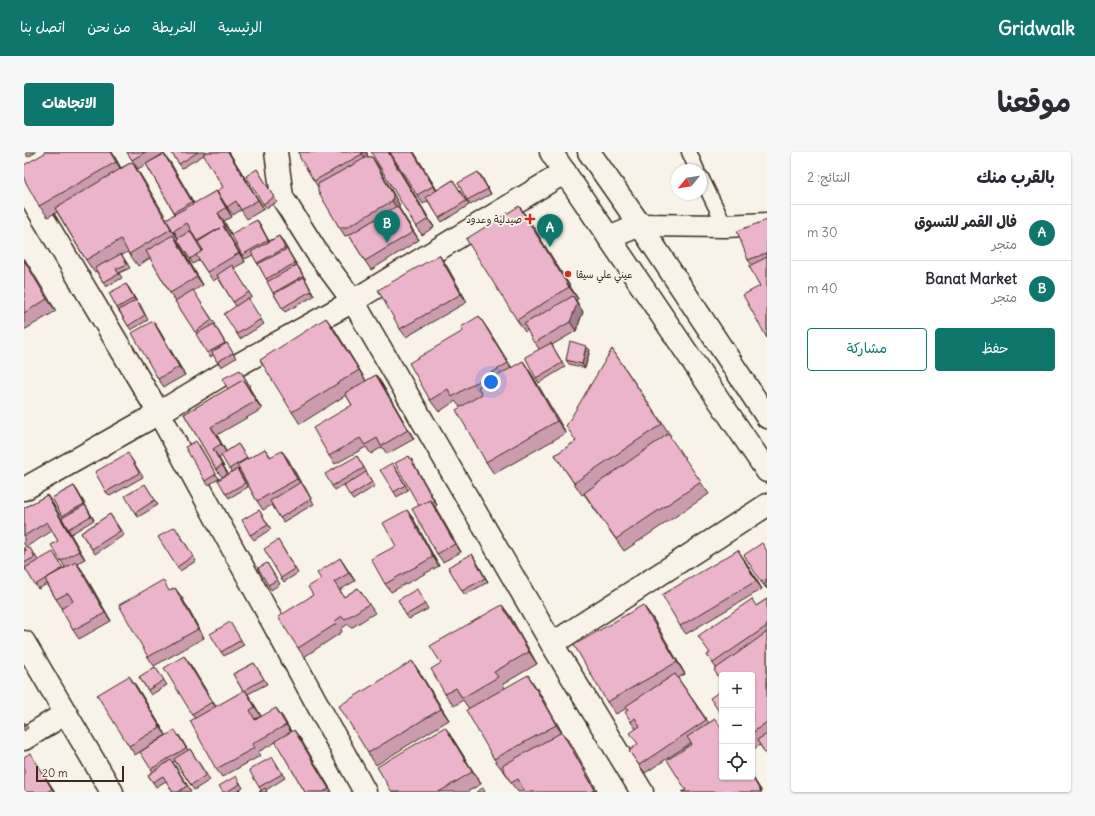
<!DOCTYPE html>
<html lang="ar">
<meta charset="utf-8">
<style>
body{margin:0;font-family:Delius,"Playpen Sans Arabic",sans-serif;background:#f7f7f7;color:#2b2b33;direction:rtl}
.controls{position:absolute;right:12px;bottom:12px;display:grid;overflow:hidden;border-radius:4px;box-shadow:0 1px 3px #0004}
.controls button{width:36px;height:36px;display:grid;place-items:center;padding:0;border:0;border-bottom:1px solid #e1e1e2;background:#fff;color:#2b2b33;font:20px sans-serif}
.compass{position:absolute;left:647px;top:12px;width:36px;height:36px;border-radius:50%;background:#fff;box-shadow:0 1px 3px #0004;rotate:240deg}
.scale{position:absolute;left:12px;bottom:10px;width:88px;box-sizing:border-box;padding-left:4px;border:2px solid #3b2a1e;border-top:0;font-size:11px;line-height:14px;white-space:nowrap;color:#3b2a1e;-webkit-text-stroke:3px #f7f3e8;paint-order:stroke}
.you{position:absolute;left:467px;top:230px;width:14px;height:14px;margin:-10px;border:3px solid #fff;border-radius:50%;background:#1a73e8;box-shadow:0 0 0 6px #1a73e833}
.badge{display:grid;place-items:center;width:26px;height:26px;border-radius:50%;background:#0f766e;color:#fff;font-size:13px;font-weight:700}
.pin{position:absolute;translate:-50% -33px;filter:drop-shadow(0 1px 2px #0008)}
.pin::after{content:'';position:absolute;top:21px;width:14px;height:12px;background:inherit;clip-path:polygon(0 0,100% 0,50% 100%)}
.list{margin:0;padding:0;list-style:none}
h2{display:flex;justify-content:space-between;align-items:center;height:52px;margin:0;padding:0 16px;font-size:17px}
h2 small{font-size:13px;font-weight:400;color:#7c7c81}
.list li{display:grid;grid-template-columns:26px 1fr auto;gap:12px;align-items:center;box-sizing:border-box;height:56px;padding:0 16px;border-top:1px solid #e1e1e2}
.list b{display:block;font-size:15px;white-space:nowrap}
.list p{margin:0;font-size:13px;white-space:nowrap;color:#7c7c81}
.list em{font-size:13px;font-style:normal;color:#7c7c81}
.actions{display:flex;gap:8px;padding:12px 16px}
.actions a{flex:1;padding:9px 0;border:1px solid #0f766e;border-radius:4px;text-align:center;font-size:14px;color:#0f766e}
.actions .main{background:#0f766e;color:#fff}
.icon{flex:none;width:22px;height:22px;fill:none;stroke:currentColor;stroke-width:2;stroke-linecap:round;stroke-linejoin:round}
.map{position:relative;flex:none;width:743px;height:640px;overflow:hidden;direction:ltr;border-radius:4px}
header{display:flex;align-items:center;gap:24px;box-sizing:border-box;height:56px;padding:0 20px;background:#0f766e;color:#fff}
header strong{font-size:19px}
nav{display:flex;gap:22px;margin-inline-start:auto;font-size:14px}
.intro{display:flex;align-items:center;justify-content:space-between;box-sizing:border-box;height:96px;padding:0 24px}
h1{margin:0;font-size:28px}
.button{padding:10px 18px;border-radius:4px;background:#0f766e;color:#fff;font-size:14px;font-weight:700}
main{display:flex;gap:24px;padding:0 24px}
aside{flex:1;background:#fff;border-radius:4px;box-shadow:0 1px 3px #0004}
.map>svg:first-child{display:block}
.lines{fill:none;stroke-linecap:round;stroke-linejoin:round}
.service-casing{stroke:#3b2a1e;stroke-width:17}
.minor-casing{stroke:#3b2a1e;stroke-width:25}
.secondary-casing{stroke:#3b2a1e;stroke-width:25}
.service{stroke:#f7f3e8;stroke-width:14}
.minor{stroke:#f7f3e8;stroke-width:22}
.secondary{stroke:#f7f3e8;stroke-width:22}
.wall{fill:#cb9bae;stroke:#3b2a1e;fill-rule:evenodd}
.shaded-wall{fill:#a57e8d;stroke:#3b2a1e}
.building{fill:#ecb4ca;stroke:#3b2a1e}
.poi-dot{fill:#c8321e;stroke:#f7f3e8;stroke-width:1.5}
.labels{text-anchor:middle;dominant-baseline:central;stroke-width:4;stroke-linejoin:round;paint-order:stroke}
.poi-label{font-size:10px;fill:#3b2a1e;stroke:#f7f3e8;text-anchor:end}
</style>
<header>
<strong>Gridwalk</strong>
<nav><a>الرئيسية</a><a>الخريطة</a><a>من نحن</a><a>اتصل بنا</a></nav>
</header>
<div class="intro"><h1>موقعنا</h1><a class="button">الاتجاهات</a></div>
<main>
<aside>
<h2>بالقرب منك<small>النتائج: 2</small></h2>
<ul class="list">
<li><span class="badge">A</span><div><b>فال القمر للتسوق</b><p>متجر</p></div><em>30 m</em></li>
<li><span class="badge">B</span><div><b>Banat Market</b><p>متجر</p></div><em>40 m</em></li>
</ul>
<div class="actions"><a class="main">حفظ</a><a>مشاركة</a></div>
</aside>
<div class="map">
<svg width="743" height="640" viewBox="0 0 743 640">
<rect width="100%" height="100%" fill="#f7f3e8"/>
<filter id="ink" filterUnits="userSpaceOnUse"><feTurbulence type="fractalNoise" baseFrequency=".025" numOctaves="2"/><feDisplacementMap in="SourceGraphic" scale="8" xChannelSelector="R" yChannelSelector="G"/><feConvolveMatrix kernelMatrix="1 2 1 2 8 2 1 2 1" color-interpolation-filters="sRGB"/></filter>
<g filter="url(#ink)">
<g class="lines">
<defs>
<g id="service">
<path d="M665,0L673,18"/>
<path d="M677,25L701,74"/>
</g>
<g id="minor">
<path d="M252,0L258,45L292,99L329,149L528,492L618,640"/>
<path d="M0,34L135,261L214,213L329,149L541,20"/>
<path d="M585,86L616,73L701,74L743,72"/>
<path d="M0,337L135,261L341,640"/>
<path d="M0,490L88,640"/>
<path d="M528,492L743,353"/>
<path d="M0,587L42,561"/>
</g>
<g id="secondary">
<path d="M527,0L743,319"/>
<path d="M565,0L616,73L743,265"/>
</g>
</defs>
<use href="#service" class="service-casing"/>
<use href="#minor" class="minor-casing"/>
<use href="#secondary" class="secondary-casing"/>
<use href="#service" class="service"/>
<use href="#minor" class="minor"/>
<use href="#secondary" class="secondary"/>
</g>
<g class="wall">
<path d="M1,0H12L4,5Z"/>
<path d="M20,0H88L97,16L108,10L116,22L142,67L151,62L122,12L140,2L146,10L170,52L192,39L198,48L208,65L200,69L207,82L205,83L221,110L210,116L228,145L224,147L240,172L216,187L213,182L212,154L194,126L189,129L175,108L169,112L155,90H154L179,133L169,139L192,173H191L202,192L203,191L212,206L197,215L190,203L186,205L173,182L151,149H152L146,141L126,106L114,114L104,100L98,103L106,116L95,121L98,126L82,135L72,119L70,120L62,108L33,60L24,65L15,54L21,1ZM168,80L179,98L178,99L167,81Z"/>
<path d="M103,0H142L114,17Z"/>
<path d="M147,0H205L240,57L223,67L217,58L209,63L203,55L199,35L180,3L158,16Z"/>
<path d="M275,0H343V5H348L354,14L375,52V56L395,88L347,118L341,109L325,83L321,84L315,75L294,35L290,29Z"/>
<path d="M365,0L410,75L398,83L392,75Z"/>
<path d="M390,0L413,38L429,28L445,53L418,70L404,49L399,52L393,43Z"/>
<path d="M233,17L253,50L242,56L239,52Z"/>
<path d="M454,20L467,42L446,53L443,48Z"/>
<path d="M503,65L554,147L552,148L559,160L552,179L528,193L541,215L515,231L512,226L515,197L503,178L501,180L493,168Z"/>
<path d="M233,68L245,89L255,84L273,113L276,117L290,144L261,160L249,141L244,130L229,103L221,107L218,103Z"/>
<path d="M743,68V186L736,134L728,113L724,108Z"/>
<path d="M0,106L32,159L0,178Z"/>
<path d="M421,111L443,150L382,185L376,177Z"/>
<path d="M105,136L112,148L116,152L124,168L107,178L93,156Z"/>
<path d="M129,169L135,178L161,223L140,235L134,227Z"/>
<path d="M463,176L488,216L499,209L507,221L542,281L470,322L462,310L436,255L431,249L415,260L406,248Z"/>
<path d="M311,178L342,229L352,223L358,232L390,287L363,302L358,295L347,302L342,295L311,312L305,304L328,253L322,243L276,272L268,260Z"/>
<path d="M562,194L566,198L561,216L545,212L542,208Z"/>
<path d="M588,197L647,284L645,285L685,342L600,399L560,342L558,343L531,303L552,289Z"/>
<path d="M216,218L226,234L225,235L238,257L193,283L202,300L214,292L224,307L241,297L247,305L264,307L277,331V330L281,335L290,352L259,370L248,353L239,358L233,349L215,317L214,318L224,335L205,346L202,342L208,320L198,304L195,306L204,322L198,325L192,317L160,262L204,237Z"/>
<path d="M175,293L195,327L184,333L181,329Z"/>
<path d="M333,304L351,334L329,348L326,344L330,327L311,338L308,334Z"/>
<path d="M385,304L413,353L411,355L437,400L419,410L413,402L395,354Z"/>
<path d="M107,306L119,325L86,344L82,340Z"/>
<path d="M371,315L384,338L373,345L370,340Z"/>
<path d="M121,332L134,353L114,365L111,361Z"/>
<path d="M50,334L70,368L47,382L44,377L39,365L28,346Z"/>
<path d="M23,343L29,352L61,407L53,411L58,418L87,469L55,487L49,478L38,456L32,447L23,432L14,437L2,417L0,418V395L2,398L9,400L14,408L32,404L39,417L41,415L37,409L34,389L28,379L2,395L0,392V356Z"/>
<path d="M235,358L247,377L230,388L226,383Z"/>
<path d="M86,362L100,383L71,402L57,381Z"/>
<path d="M389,366L415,414L367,440L361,432L372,394Z"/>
<path d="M154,379L172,409L156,419L153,415Z"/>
<path d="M254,388L274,421L260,430L257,426Z"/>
<path d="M743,399V437L737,430Z"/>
<path d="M448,402L464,430L441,443L438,439Z"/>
<path d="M316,406L331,429L316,438L320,445L334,436L351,461L327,476L324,472L317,477L318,480L280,505L274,496L289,443L297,427Z"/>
<path d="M720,407L738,437L662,482L656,474Z"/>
<path d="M243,411L256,432L247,438L244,433Z"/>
<path d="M146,439L157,444L180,486L130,514L124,505Z"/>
<path d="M396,442L404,457L385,467L382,463Z"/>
<path d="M743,447V604L736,593L728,598V523L692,516L683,503L686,501L732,454Z"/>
<path d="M478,453L486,464L513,512L479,532L481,536L512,535L538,580L547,592L574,640H494L487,631L480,619H479L470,607L445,557L439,548L430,554L421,542L417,511Z"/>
<path d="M619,453L628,465L661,522L654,526L685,571L691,567L698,576V625L728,624L738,640H658L662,638L668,592L667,591L621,621L605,599L614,592L612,577L607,570L604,558L603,556L592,562L583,550Z"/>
<path d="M209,475L220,493L200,504L197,500Z"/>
<path d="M388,509L396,521L425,568L352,613L344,601Z"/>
<path d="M230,511L243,532L224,542L237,564L231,567H232L258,564L267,580L276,586L308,640H281L252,590L234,600L236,604L198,625L192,617L171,566L168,562L166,512L192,555L219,539L209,522Z"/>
<path d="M131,515L143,533L127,543L115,525Z"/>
<path d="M111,532L142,583L111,603L105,594Z"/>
<path d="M0,570L4,576L0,579Z"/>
<path d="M155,583L164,598L166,597L186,628L170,638L151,609L149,610L167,639L164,640H149L142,629L132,635L124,623L129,620L127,617Z"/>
<path d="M429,587L457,632L443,640H368Z"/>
<path d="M251,609L261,626L242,638L243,640H235L237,638L235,635Z"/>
<path d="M12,610L31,640H0Z"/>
<path d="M215,629L219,636L212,640H199Z"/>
</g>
<g class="shaded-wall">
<path d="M86,0H88L100,22L92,10Z"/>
<path d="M204,0H205L240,57L234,48Z"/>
<path d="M338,0H343L344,10L338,2Z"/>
<path d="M364,0H365L410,75L404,67Z"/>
<path d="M389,0H390L415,42L409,34Z"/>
<path d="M140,2L146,10L174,58L168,50Z"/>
<path d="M348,5L354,14L375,52V56L395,88L368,49Z"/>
<path d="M108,10L116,22L156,89L147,77Z"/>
<path d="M454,20L458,25L467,42L464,37Z"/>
<path d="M192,39L198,48L208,65L202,56Z"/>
<path d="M495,54L503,65L554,147L545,135Z"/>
<path d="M194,61L200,69L207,82L201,74Z"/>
<path d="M233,68L236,72L247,93L244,88Z"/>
<path d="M199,74L205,83L221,110L215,101Z"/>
<path d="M149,83L155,92L179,133L173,125Z"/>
<path d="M255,84L258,88L274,115L261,96Z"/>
<path d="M415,103L421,111L443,150L437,142Z"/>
<path d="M0,106L32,159L23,147L0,108Z"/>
<path d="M280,125L283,130L290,144L287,139Z"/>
<path d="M102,132L105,136L113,151L110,146Z"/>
<path d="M549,144L559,160L552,179L546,170Z"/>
<path d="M455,164L463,176L492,223L484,211Z"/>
<path d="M302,166L311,178L343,230L335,218Z"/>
<path d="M129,169L135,178L161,223L155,215Z"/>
<path d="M562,194L566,198L561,216L558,212Z"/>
<path d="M499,209L507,221L542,281L533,269Z"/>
<path d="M352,223L358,232L390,287L384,278Z"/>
<path d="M219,228L225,236L238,257L232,249Z"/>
<path d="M187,275L193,283L203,301L197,292Z"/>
<path d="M189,297L195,306L204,322L198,313Z"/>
<path d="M258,299L264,307L279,335L273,327Z"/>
<path d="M385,304L388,308L413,353L410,349Z"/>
<path d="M50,334L53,338L70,368L60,352Z"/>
<path d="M23,343L29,352L61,407L55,399Z"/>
<path d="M406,348L412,356L437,400L431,392Z"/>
<path d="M383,358L389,366L415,414L409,405Z"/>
<path d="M714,398L720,407L738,437L732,429Z"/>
<path d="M448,402L451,407L464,430L461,426Z"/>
<path d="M316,406L322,415L331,429L325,421Z"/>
<path d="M52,410L58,418L87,469L81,461Z"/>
<path d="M151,436L157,444L180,486L174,477Z"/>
<path d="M478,453L486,464L513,512L505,500Z"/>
<path d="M619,453L628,465L661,522L653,510Z"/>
<path d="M160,504L166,512L194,558L188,550Z"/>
<path d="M388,509L396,521L425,568L417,557Z"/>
<path d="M504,523L512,535L540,584L532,573Z"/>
<path d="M105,524L111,532L142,583L136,575Z"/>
<path d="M221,538L227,547L237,564L231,555Z"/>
<path d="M252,556L258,564L268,581L262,573Z"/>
<path d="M421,575L429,587L457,632L448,620Z"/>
<path d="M270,578L276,586L308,640L305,637Z"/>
<path d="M538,580L547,592L574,640H573L571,638Z"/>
<path d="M6,601L12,610L31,640L28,637Z"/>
<path d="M728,624L738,640H737L728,625Z"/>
</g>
<g class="building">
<path d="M20,0H86L92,10L15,54L0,27V13L21,1Z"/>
<path d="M103,0H121L108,8Z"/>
<path d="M147,0H174L155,12Z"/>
<path d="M183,0H204L234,48L217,58L212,49L203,55L193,39L199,35L179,2Z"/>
<path d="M275,0H338V2L290,29L276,6Z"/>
<path d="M347,0H364L404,67L392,75Z"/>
<path d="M366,0H389L409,34L393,43Z"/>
<path d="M140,2L168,50L150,60L122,12Z"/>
<path d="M343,5H348L369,43L368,49L323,75H315L294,39V32Z"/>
<path d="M108,10L147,77L105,102L97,87L62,108L31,56Z"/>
<path d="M233,17L250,45L239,52L222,24Z"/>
<path d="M454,20L464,37L443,48L434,31Z"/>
<path d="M429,28L442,49L415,66L402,45Z"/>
<path d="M192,39L202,56L194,61L201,74H199L215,101L183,120L172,103L179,98L174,90L196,76L173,89L163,71L149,79L142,67Z"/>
<path d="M373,54L389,80L341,109L325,83Z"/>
<path d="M495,54L545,135L493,168L442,87Z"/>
<path d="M233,68L244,88L218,103L207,82Z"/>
<path d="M743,68V101L724,108L713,79Z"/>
<path d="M166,79L178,99L166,107L153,87Z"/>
<path d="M149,83L173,125L146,141L122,99Z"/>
<path d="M255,84L261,96L233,111L227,100Z"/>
<path d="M263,97L271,111L242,127L234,112Z"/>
<path d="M97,102L103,112L92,117L95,122L79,130L71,116Z"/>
<path d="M415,103L437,142L376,177L354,138Z"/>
<path d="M743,105V186L719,143L736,134L725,114Z"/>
<path d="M0,108L23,147L0,161Z"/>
<path d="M208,113L225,140L209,150L193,123Z"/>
<path d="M273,113L279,124L249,141L243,130Z"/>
<path d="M280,125L287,139L258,156L250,142Z"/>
<path d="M102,132L110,146L93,156L85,141Z"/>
<path d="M169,138L188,168L171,180L151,149Z"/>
<path d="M549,144L553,152L546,170L510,191L500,172Z"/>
<path d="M224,146L237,167L213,182L200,162Z"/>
<path d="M112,148L121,163L104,174L95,158Z"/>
<path d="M455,164L484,211L428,245L424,237L406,248L385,211L439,179L437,175Z"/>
<path d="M302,166L335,218L268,260L236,208Z"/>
<path d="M129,169L155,215L134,227L108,181Z"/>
<path d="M190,172L201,191L183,201L172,182Z"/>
<path d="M546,189L562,194L558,212L542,208Z"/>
<path d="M203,191L209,201L193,210L188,200Z"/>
<path d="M527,191L538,211L512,226L501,205Z"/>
<path d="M588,197L638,272L550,331L531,303L552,289L542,274Z"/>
<path d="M499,209L533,269L462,310L432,258L458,242L454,235Z"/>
<path d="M216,218L223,230L221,231L219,228L204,237L198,227Z"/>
<path d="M352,223L384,278L357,294L353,286L341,293L336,286L305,304L289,276L328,253L321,241Z"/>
<path d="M219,228L232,249L187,275L197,292L189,297L198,313L192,317L160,262Z"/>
<path d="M644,282L677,330L592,387L560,341Z"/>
<path d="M172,289L192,322L181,329L161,295Z"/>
<path d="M214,292L223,306L205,317L197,303Z"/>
<path d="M241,297L246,305L258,299L273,327L233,349L213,313Z"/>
<path d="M104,301L115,321L82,340L71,320Z"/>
<path d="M333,304L340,316L308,334L301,322Z"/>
<path d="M385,304L410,349L408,350L406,348L395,354L371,311Z"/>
<path d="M368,311L381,333L370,340L356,318Z"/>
<path d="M213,317L221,331L202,342L194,328Z"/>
<path d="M342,320L348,330L326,344L320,334Z"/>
<path d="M277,330L287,347L256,366L246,349Z"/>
<path d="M121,332L131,348L111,361L101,344Z"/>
<path d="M50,334L60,352L38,364L28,346Z"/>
<path d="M23,343L55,399L37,409L27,393L34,389L23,370L0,384V356Z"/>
<path d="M406,348L431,392L413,402L388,357Z"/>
<path d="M61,353L67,364L44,377L38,366Z"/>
<path d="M235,358L244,373L226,383L218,368Z"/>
<path d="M383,358L409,405L361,432L347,407L372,394L359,371Z"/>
<path d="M86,362L96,379L68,397L57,381Z"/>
<path d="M151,375L169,404L153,415L134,385Z"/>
<path d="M254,388L271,417L257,426L240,397Z"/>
<path d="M738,391L743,399V427L737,430L720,403Z"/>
<path d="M6,396L11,405L0,411V399Z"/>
<path d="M714,398L732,429L656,474L638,443Z"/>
<path d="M29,400L39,416L11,433L1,416Z"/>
<path d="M448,402L461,426L438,439L424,415Z"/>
<path d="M316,406L325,421L310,430L320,445L334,436L345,452L321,467L318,464L311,469L312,472L274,496L254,465L289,443L284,435L297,427L293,421Z"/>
<path d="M52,410L81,461L49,478L37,457L49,449L44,441L32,447L21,427Z"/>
<path d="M243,411L253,428L244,433L234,416Z"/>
<path d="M139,428L145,439L151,436L174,477L124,505L95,453Z"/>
<path d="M743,430V437L740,432Z"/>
<path d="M393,437L401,452L382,463L374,448Z"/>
<path d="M728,447L732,454L743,447V474L689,511L683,503L686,501L674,484Z"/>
<path d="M478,453L505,500L470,520L474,525L438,546L432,536L421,542L407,517L417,511L406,494Z"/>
<path d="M619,453L653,510L583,550L550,493Z"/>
<path d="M206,470L217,488L197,500L186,482Z"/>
<path d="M743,480V570L728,581V523H698V530L690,518Z"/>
<path d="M160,504L188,550L168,562L140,516Z"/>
<path d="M388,509L417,557L344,601L315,554Z"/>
<path d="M230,511L240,527L219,539L209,522Z"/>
<path d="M131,515L140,528L124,538L115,525Z"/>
<path d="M651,522L682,568L615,613L605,599L614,592L606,581L616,574L611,566L607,570L601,560L604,558L602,554Z"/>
<path d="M504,523L532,573L470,607L442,558Z"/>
<path d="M105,524L136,575L105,594L73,543Z"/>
<path d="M221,538L231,555L226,558L231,568L252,556L262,573L228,592L230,596L192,617L166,569Z"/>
<path d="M698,538V564L686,546Z"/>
<path d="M691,567L698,577V625H728L737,640H658L662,638L643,608L668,592L663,585Z"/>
<path d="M421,575L448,620L415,640H368L353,615Z"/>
<path d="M151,578L162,596L127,617L116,600Z"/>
<path d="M270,578L305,637L299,640H281L251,589Z"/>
<path d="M538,580L571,638L567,640H501L494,627L487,631L478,614Z"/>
<path d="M743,582V604L733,588Z"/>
<path d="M166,597L182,623L167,633L150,607Z"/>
<path d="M6,601L28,637L23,640H0V605Z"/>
<path d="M248,605L258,622L235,635L225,618Z"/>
<path d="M147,608L163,634L154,640H149L139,624L129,630L124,623Z"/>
<path d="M212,624L216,632L202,640H199L195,634Z"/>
<path d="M241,636L243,640H235Z"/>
<path d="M459,636L461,640H452Z"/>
</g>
</g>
<g class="poi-dot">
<path d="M504 61h4v4h4v4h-4v4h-4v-4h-4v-4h4z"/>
<circle cx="544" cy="122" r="4"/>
</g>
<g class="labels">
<g class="poi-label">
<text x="498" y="67">صيدلية وعدود</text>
<text x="552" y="122" text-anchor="start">عيني علي سيقا</text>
</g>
</g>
</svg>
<div class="controls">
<button>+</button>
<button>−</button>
<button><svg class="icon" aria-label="locate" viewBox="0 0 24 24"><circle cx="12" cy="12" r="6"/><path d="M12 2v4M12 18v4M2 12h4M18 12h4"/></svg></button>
</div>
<svg class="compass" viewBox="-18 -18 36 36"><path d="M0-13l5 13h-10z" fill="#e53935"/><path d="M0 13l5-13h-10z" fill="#7c7c81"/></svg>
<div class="scale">20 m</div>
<div class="you"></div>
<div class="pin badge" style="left:526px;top:95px">A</div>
<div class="pin badge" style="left:363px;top:91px">B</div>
</div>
</main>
